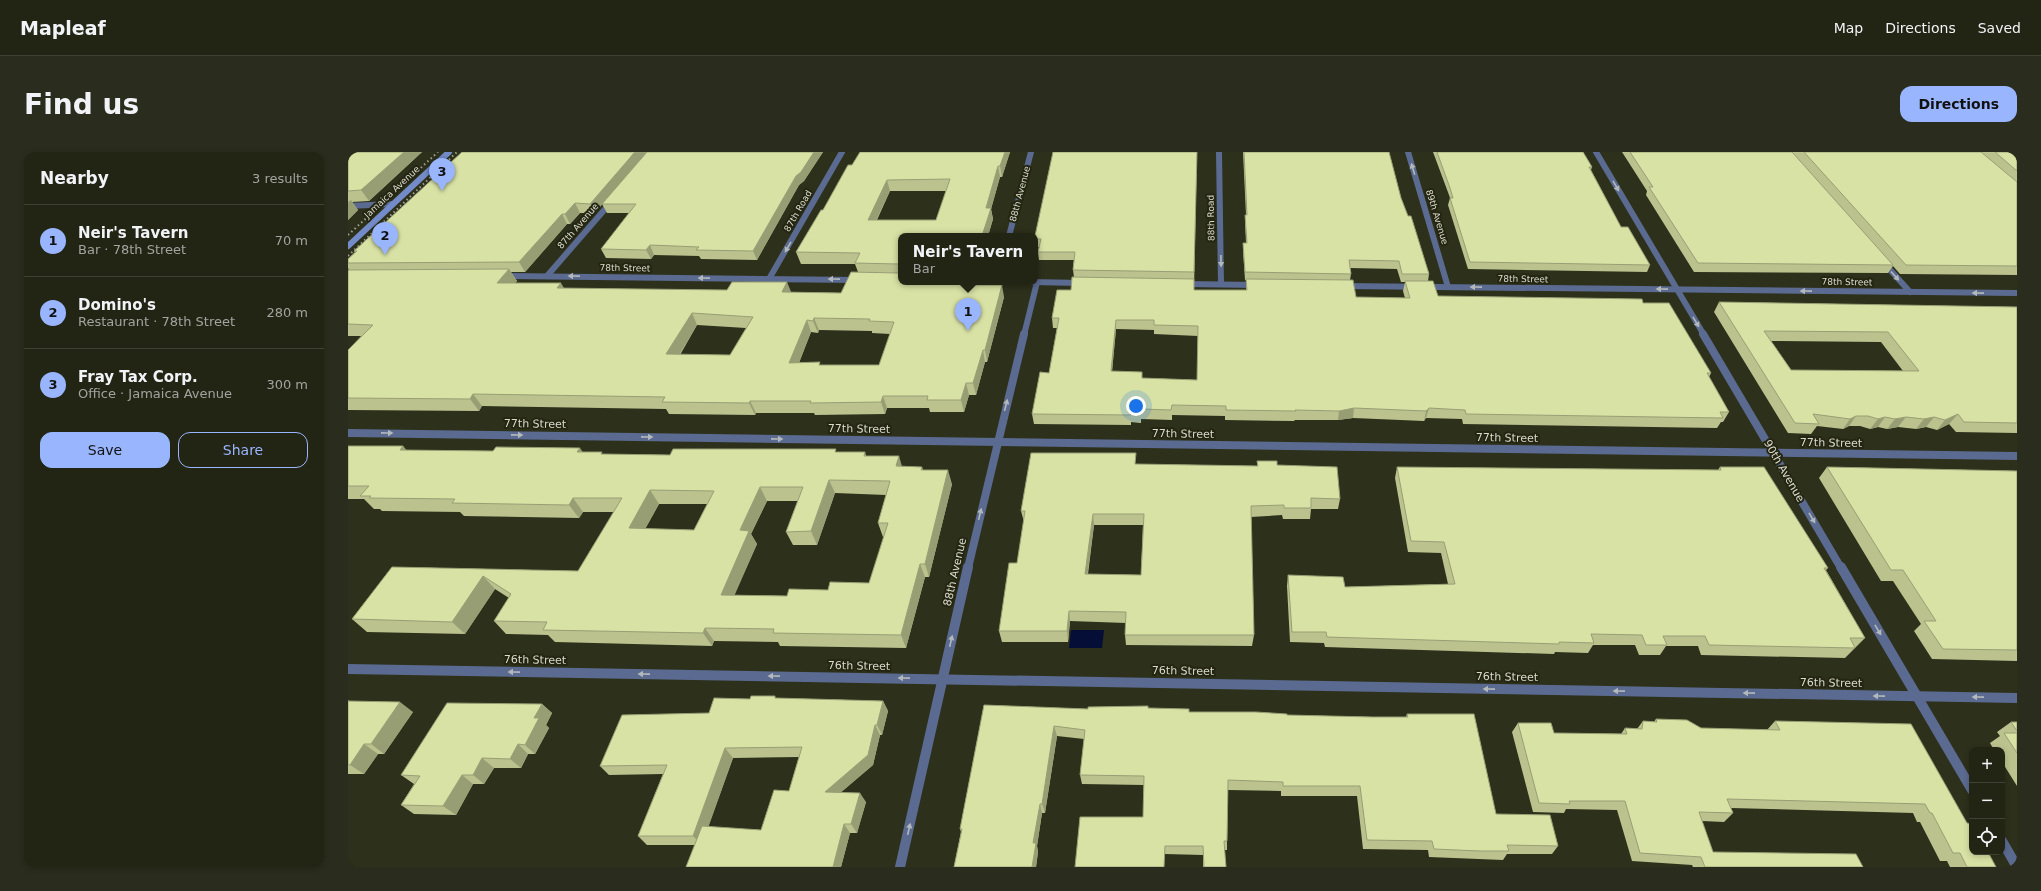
<!DOCTYPE html>
<meta charset="utf-8">
<style>
body{margin:0;font-family:"DejaVu Sans",sans-serif;background:#2a2c1d;color:#f1f3f6}
.controls{position:absolute;right:12px;bottom:12px;display:grid;overflow:hidden;border-radius:8px;box-shadow:0 2px 6px #0003}
.controls button{width:36px;height:36px;display:grid;place-items:center;padding:0;border:0;border-bottom:1px solid #3f4134;background:#222414;color:#f1f3f6;font:20px sans-serif}
.you{position:absolute;left:788px;top:254px;width:14px;height:14px;margin:-10px;border:3px solid #fff;border-radius:50%;background:#1a73e8;box-shadow:0 0 0 6px #1a73e833}
.badge{display:grid;place-items:center;width:26px;height:26px;border-radius:50%;background:#99b5fd;color:#111;font-size:13px;font-weight:700}
.pin{position:absolute;translate:-50% -33px;filter:drop-shadow(0 1px 2px #0008)}
.pin::after{content:'';position:absolute;top:21px;width:14px;height:12px;background:inherit;clip-path:polygon(0 0,100% 0,50% 100%)}
.popup{position:absolute;left:550px;top:81px;width:140px;height:52px;box-sizing:border-box;display:grid;place-content:center;border-radius:8px;background:#222414;filter:drop-shadow(0 1px 3px #0005);font-size:13px;white-space:nowrap;color:#a2a4a0}
.popup b{font-size:15px;color:#f1f3f6}
.popup::after{content:'';position:absolute;left:50%;top:100%;margin-left:-8px;border:8px solid transparent;border-top-color:#222414}
.list{margin:0;padding:0;list-style:none}
h2{display:flex;justify-content:space-between;align-items:center;height:52px;margin:0;padding:0 16px;font-size:17px}
h2 small{font-size:13px;font-weight:400;color:#a2a4a0}
.list li{display:grid;grid-template-columns:26px 1fr auto;gap:12px;align-items:center;box-sizing:border-box;height:72px;padding:0 16px;border-top:1px solid #3f4134}
.list b{display:block;font-size:15px;white-space:nowrap}
.list p{margin:0;font-size:13px;white-space:nowrap;color:#a2a4a0}
.list em{font-size:13px;font-style:normal;color:#a2a4a0}
.actions{display:flex;gap:8px;padding:12px 16px}
.actions a{flex:1;padding:9px 0;border:1px solid #99b5fd;border-radius:12px;text-align:center;font-size:14px;color:#99b5fd}
.actions .main{background:#99b5fd;color:#111}
.icon{flex:none;width:22px;height:22px;fill:none;stroke:currentColor;stroke-width:2;stroke-linecap:round;stroke-linejoin:round}
.map{position:relative;flex:none;width:1669px;height:715px;overflow:hidden;border-radius:12px}
header{display:flex;align-items:center;gap:24px;box-sizing:border-box;height:56px;padding:0 20px;background:#222414;border-bottom:1px solid #3f4134}
header strong{font-size:19px}
nav{display:flex;gap:22px;margin-inline-start:auto;font-size:14px}
.intro{display:flex;align-items:center;justify-content:space-between;box-sizing:border-box;height:96px;padding:0 24px}
h1{margin:0;font-size:28px}
.button{padding:10px 18px;border-radius:12px;background:#99b5fd;color:#111;font-size:14px;font-weight:700}
main{display:flex;gap:24px;padding:0 24px}
aside{flex:1;background:#222414;border-radius:12px;box-shadow:0 2px 6px #0003}
.map>svg:first-child{display:block}
.water{fill:#050e37}
.lines{fill:none;stroke-linecap:round;stroke-linejoin:round}
.minor-far2{stroke:#5b6a90;stroke-width:6}
.minor-far1{stroke:#5b6a90;stroke-width:8}
.minor{stroke:#5b6a90;stroke-width:10}
.secondary{stroke:#738bc8;stroke-width:6}
.rail{stroke:#a1a394;stroke-width:2;stroke-dasharray:1.5 3;stroke-linecap:butt}
.wall{fill:#bbc28e;fill-rule:evenodd}
.shaded-wall{fill:#989e74}
.building{fill:#d9e2a5;stroke:#989e74;fill-rule:evenodd}
.oneway{fill:#b3b9bb}
.labels{text-anchor:middle;dominant-baseline:central;stroke-width:4;stroke-linejoin:round;paint-order:stroke}
.far-street-label{font-size:9px;fill:#d9dbce;stroke:#242611}
.street-label{font-size:11px;fill:#d9dbce;stroke:#242611}
</style>
<header>
<strong>Mapleaf</strong>
<nav><a>Map</a><a>Directions</a><a>Saved</a></nav>
</header>
<div class="intro"><h1>Find us</h1><a class="button">Directions</a></div>
<main>
<aside>
<h2>Nearby<small>3 results</small></h2>
<ul class="list">
<li><span class="badge">1</span><div><b>Neir's Tavern</b><p>Bar · 78th Street</p></div><em>70 m</em></li>
<li><span class="badge">2</span><div><b>Domino's</b><p>Restaurant · 78th Street</p></div><em>280 m</em></li>
<li><span class="badge">3</span><div><b>Fray Tax Corp.</b><p>Office · Jamaica Avenue</p></div><em>300 m</em></li>
</ul>
<div class="actions"><a class="main">Save</a><a>Share</a></div>
</aside>
<div class="map">
<svg width="1669" height="715" viewBox="0 0 1669 715">
<rect width="100%" height="100%" fill="#2d301b"/>
<path class="water" d="M723,478H756L754,496H721Z"/>
<g class="lines">
<g class="minor-far2">
<path d="M871,0L873,132"/>
<path d="M1060,0L1100,135"/>
<path d="M1248,0L1356,183"/>
<path d="M0,54L44,52"/>
<path d="M661,84L683,0"/>
<path d="M1535,110L1562,140"/>
<path d="M156,124L510,128"/>
<path d="M199,124L264,49"/>
<path d="M421,127L494,0"/>
<path d="M681,130L734,131"/>
<path d="M836,132L908,133"/>
<path d="M996,134L1669,141"/>
<path d="M676,183L689,130"/>
</g>
<g class="minor-far1">
<path d="M1355,182L1493,416"/>
<path d="M0,281L1669,304"/>
<path d="M620,416L676,182"/>
</g>
<g class="minor">
<path d="M1493,415L1624,638"/>
<path d="M0,517L1669,546"/>
<path d="M1654,689L1669,715"/>
<path d="M552,715L620,415"/>
</g>
<path class="secondary" d="M0,94L101,0"/>
<g class="rail">
<path d="M0,83L90,0"/>
<path d="M0,104L109,0"/>
</g>
</g>
<g class="wall">
<path d="M0,0H74L21,49L4,50L10,58L0,68Z"/>
<path d="M299,0H475L456,29L451,33L409,108L353,107L351,104L306,103L303,107L258,106L253,97L281,61H259L254,52L247,61H232L222,72H219L177,120H163L169,129L167,131L216,136L493,141L510,120L507,112H453L448,100L504,13L662,0L654,25H652L643,57L645,67L640,84H553V130L626,133L656,145L639,210H637L628,243H621L616,260H582L581,256H539L537,262L467,263L466,261H408L407,263L321,262L318,257L134,254L131,259L0,258V198L13,184H0V118H1L0,116V107L7,100L6,99ZM542,39H598L588,68H529ZM349,173L398,176L382,203H332ZM471,178L524,179V181L542,182L531,213H473L451,211L463,180L470,181Z"/>
<path d="M849,0L846,138H898V128H897L895,98V91H898L897,70V63H898L895,0H1041L1053,46L1081,122L1080,129L1090,144L1295,151L1363,221L1361,225L1381,260L1375,270H1373L1369,276L1115,272L1114,267L1078,266L1076,269L1005,266L990,268H947L946,269L877,268V264L824,263V268L793,267V271L783,270V273L686,272L684,262L701,221L709,176H705L704,166L723,138L726,125L725,118L726,108H691L690,100L691,95H687V84ZM1002,116L1049,117L1053,130H1057L1055,139L1057,146L1008,145L1002,128L1003,122ZM768,177L806,178V182L850,184L849,228L795,226L764,220Z"/>
<path d="M1085,0H1235L1244,15L1243,18L1273,75L1302,113L1299,120L1120,117L1100,53L1102,46L1101,43Z"/>
<path d="M1274,0H1444L1465,24L1444,0H1669V123L1552,122L1545,114L1540,121L1346,120L1298,43L1299,39Z"/>
<path d="M1371,150L1669,155V281L1608,280L1601,272L1589,278L1578,275L1568,277L1550,275L1539,277L1530,275L1522,277L1512,274H1501L1495,277L1469,274L1463,282L1440,281L1366,160ZM1423,189L1533,190L1555,219L1443,218Z"/>
<path d="M0,294H55L58,298L235,300L255,302L322,303L517,300L518,304L554,315H574L575,318L604,332L581,425H577L558,496L432,494L430,490L366,489L364,494L207,490L200,483L158,482L146,469L161,446L147,437L117,482L19,480L4,467L44,415L230,419L266,360H235L231,366L116,364L112,360L34,359L32,357H26L16,347H0ZM487,341L538,343L530,371L535,385H536L521,431L480,438L439,444L386,443L409,392L403,382L419,349H450L438,380L445,393H469ZM311,352H359L346,378L297,377Z"/>
<path d="M909,309L929,313L992,347L990,357H963L962,367H935L934,363L903,365L906,483L904,494L778,493L777,483L778,471L722,469L720,490H654L651,479L669,411L676,370L673,359L789,312L909,314ZM746,373H795L793,423L740,422Z"/>
<path d="M1049,315L1370,318L1372,315L1480,416L1478,418L1517,486L1497,506L1353,503L1350,494H1318L1312,503H1291L1287,493H1245L1240,501L1207,500L1206,502L977,495L976,491L942,490L939,434L940,423L997,435L1100,432L1093,401L1060,400L1047,326Z"/>
<path d="M1479,315L1669,319V509L1584,507L1566,479L1573,472L1545,429H1533L1471,326Z"/>
<path d="M429,546L535,549L540,559L534,583H532L525,613L493,640L518,650L509,681H502L493,715H338L347,693H299L290,684L315,622L261,623L252,614L361,561L402,547ZM451,605L441,639L413,678L360,675L385,606Z"/>
<path d="M0,548L1,549L65,560L36,602H30L16,622H0Z"/>
<path d="M194,552L204,561L198,573L201,576L187,602H180L173,616H146L136,632H125L108,663L66,662L53,653L66,632L53,623Z"/>
<path d="M636,553L740,557L800,556L841,560L939,563L1024,565H1058L1059,562L1148,662L1210,694L1204,702H1159L1155,708L1081,705L1080,698L1015,697L1009,644H933V639L880,638L879,689V698H876L878,715H855V703L817,702L795,665L796,633L734,632L732,623L736,587L709,584L697,661H694L689,694L690,700L688,715H606L613,680L612,677Z"/>
<path d="M1308,567L1353,576L1419,578L1427,569L1619,671L1648,715H1602L1599,709H1592L1572,670H1569L1565,661L1383,656L1385,661L1376,670L1354,669L1365,700L1515,715H1345L1344,713L1284,709L1269,658L1218,657L1216,661L1185,660L1164,580L1170,571L1206,581L1273,582L1277,576L1289,577L1295,569L1306,570Z"/>
<path d="M1663,570H1669V634L1654,610V598H1646L1642,591L1652,584L1649,580Z"/>
</g>
<g class="shaded-wall">
<path d="M56,0H74L21,49L13,38Z"/>
<path d="M287,0H299L247,61L242,52Z"/>
<path d="M466,0H475L456,29L451,33L409,108L405,99L448,24Z"/>
<path d="M657,0H662L654,25L652,14Z"/>
<path d="M650,14L652,25L643,57L645,67L640,84H634L638,56Z"/>
<path d="M539,28L542,39L523,79L520,68Z"/>
<path d="M3,48L10,58L0,68V50Z"/>
<path d="M227,51L232,61L222,72L217,62Z"/>
<path d="M214,62L219,72L177,120L171,110Z"/>
<path d="M302,93L306,103L303,107L298,98Z"/>
<path d="M161,117L169,129L157,143L149,131Z"/>
<path d="M439,130L444,142L434,140Z"/>
<path d="M621,130H627L623,145L620,133Z"/>
<path d="M213,131L220,143L209,136Z"/>
<path d="M654,133L656,145L639,210L637,198Z"/>
<path d="M344,161L349,173L324,215L318,202Z"/>
<path d="M466,166L471,178L470,181L465,169Z"/>
<path d="M459,168L463,180L446,223L441,211Z"/>
<path d="M768,168V177L763,229V219Z"/>
<path d="M635,198L637,210L628,243L625,231Z"/>
<path d="M618,231L621,243L616,260L613,248Z"/>
<path d="M125,242L134,254L131,259L122,247Z"/>
<path d="M535,244L539,256L537,262L533,250Z"/>
<path d="M402,249L408,261L407,263L401,251Z"/>
<path d="M1006,256L1005,266L990,268L991,259Z"/>
<path d="M1081,256L1078,266L1076,269L1078,259Z"/>
<path d="M1610,262L1601,272L1589,278L1597,268Z"/>
<path d="M1508,264L1501,274L1495,277L1502,267Z"/>
<path d="M1537,265L1530,275L1522,277L1530,267Z"/>
<path d="M1558,265L1550,275L1539,277L1547,267Z"/>
<path d="M1586,265L1578,275L1568,277L1576,267Z"/>
<path d="M55,294L67,308L52,298Z"/>
<path d="M232,296L241,309L229,300Z"/>
<path d="M551,304L555,318L548,314Z"/>
<path d="M600,318L604,332L581,425L577,412Z"/>
<path d="M481,328L487,341L469,393L463,379Z"/>
<path d="M412,335L419,349L403,382L409,392L381,456L373,443L392,378Z"/>
<path d="M302,338L311,352L290,390L281,376Z"/>
<path d="M225,346L235,360L231,366L221,353Z"/>
<path d="M745,362L746,373L738,433L737,422Z"/>
<path d="M572,412L577,425L558,496L553,483Z"/>
<path d="M135,424L147,437L117,482L104,470Z"/>
<path d="M721,459L722,469L720,490L719,479Z"/>
<path d="M357,476L366,489L364,494L355,481Z"/>
<path d="M535,549L540,559L534,583L529,573Z"/>
<path d="M52,550L65,560L36,602L23,592Z"/>
<path d="M194,552L204,561L198,573L201,576L187,602L177,593L186,566Z"/>
<path d="M527,573L532,583L525,613L483,649L477,640Z"/>
<path d="M706,574L709,584L697,661L694,652Z"/>
<path d="M16,592L30,602L16,622L2,613Z"/>
<path d="M170,592L180,602L173,616L162,607Z"/>
<path d="M377,596L385,606L354,693L345,684Z"/>
<path d="M134,606L146,616L136,632L125,623Z"/>
<path d="M114,623L125,632L108,663L95,654Z"/>
<path d="M512,641L518,650L509,681L503,672Z"/>
<path d="M692,652L694,661L689,694L690,700L688,715H684L685,691Z"/>
<path d="M496,672L502,681L493,715H485Z"/>
<path d="M1,712L6,715H0Z"/>
</g>
<g class="building">
<path d="M0,0H56L13,38L0,39Z"/>
<path d="M114,0H287L242,52L227,51L217,62H214L171,110L0,111V107L9,99H6Z"/>
<path d="M299,0H466L453,20L448,24L405,99L348,98L351,95L302,93L298,98L253,97L288,52H254Z"/>
<path d="M512,0H657L652,14H650L638,56H643L634,84H553V115L550,112L507,111L512,101L448,100L473,58H475L500,13H504ZM602,27L588,68H520L539,28Z"/>
<path d="M705,0H849L846,120L725,118L727,100H690L693,87H687V84Z"/>
<path d="M896,0H1041L1053,46L1060,64H1063L1081,122H1054L1051,109L1001,108L1003,122L897,120L895,91H899L897,63H899Z"/>
<path d="M1089,0H1235L1244,15H1241L1273,75H1280L1302,113L1122,110L1102,46H1105L1102,36Z"/>
<path d="M1282,0H1444L1545,113L1350,111L1301,35H1305Z"/>
<path d="M1456,0H1633L1669,30V114L1558,113Z"/>
<path d="M1647,0H1669V19Z"/>
<path d="M161,117L149,131H213L209,136L379,138L384,130H439L434,140L493,141L503,120L550,121L553,118V130H621L620,133H654L637,198H635L625,231H618L613,248H579L580,244H535L533,250L462,251L463,249H402L401,251L314,250L317,245L125,242L122,247L0,246V198L25,173L0,172V118ZM344,161L405,165L382,203L318,202ZM466,166L522,167L521,169L546,170L531,213H471L472,210L441,211L459,168L465,169Z"/>
<path d="M724,125L846,127V138H899L898,127L1005,128L1008,145L1062,146L1057,129H1085L1090,144L1294,147L1295,151H1321L1363,221H1359L1381,260H1372L1375,266L1118,262L1117,258L1081,256L1078,259L1006,256L991,259L947,258L948,259L878,258V254L824,253L823,258L793,257V261H783L782,263L684,262L692,220L701,221L711,166H704L709,138H723ZM768,168H806V173L850,174L849,228L794,226V220L763,219Z"/>
<path d="M1371,150L1669,155V271L1616,270L1610,262L1597,268L1586,265L1576,267L1558,265L1547,267L1537,265L1530,267L1520,264H1508L1502,267L1465,262L1471,272L1447,271ZM1416,179L1540,180L1571,219L1443,218Z"/>
<path d="M0,294H55L52,298L145,299L148,295L232,296L229,300H254L253,302L322,303L325,297H488L487,300H517L516,304H551L548,314L574,315L573,318H600L577,412H572L553,483L425,481L426,477L357,476L355,481L195,478L199,470L146,469L163,442L135,424L104,470L4,467L44,415L230,419L274,346H225L221,353L104,351L107,347L21,346L23,344H12L21,334H0ZM481,328L542,329L530,371H540L521,431L482,430L480,438L441,437L439,444L373,443L401,379L392,378L412,335H455L438,380L463,379ZM302,338L366,339L346,378L281,376Z"/>
<path d="M683,301H788L787,312L910,314L909,309H929V313L989,315L992,347L963,346V356H936V353L903,354L906,483H777L778,460L721,459L719,479H651L661,411H669L677,359H673ZM745,362H796L793,423L737,422Z"/>
<path d="M1049,315L1373,318L1372,315H1416L1480,416H1476L1517,486H1502L1507,496L1361,493L1357,484H1315L1319,493H1298L1294,483L1243,482L1246,491L1211,490V492L979,485L978,480H944L940,423L995,425L997,435L1107,432L1096,390L1063,389Z"/>
<path d="M1479,315L1669,319V498L1595,497L1576,469H1588L1555,418H1543Z"/>
<path d="M403,544H427V546L535,549L529,573H527L520,603L477,640L512,641L503,672H496L485,715H338L354,674L413,678L426,638L441,639L454,595L377,596L345,684H290L319,613L252,614L274,563L361,561L366,546L402,547Z"/>
<path d="M0,549L52,550L23,592H16L2,613H0Z"/>
<path d="M99,551L194,552L186,566H191L177,593L170,592L162,607L134,606L125,623H114L95,654L53,653L72,624L53,623Z"/>
<path d="M636,553L740,557V555L800,554V556L841,557V560H908L939,562V563L1024,565H1060L1059,562H1126L1148,662L1202,663L1210,694L1159,693L1161,699H1132L1086,697L1084,689L1019,688L1012,634H935V630L880,628L879,689H876L878,715H856L855,694H817L816,715H727L732,665H795L796,624L732,623L737,578L706,574L694,652H692L685,691H688L684,715H606L614,677H612Z"/>
<path d="M1308,567L1339,568L1353,576L1432,578L1427,569L1563,572L1619,671L1624,672V700H1640L1648,715H1619L1612,701H1605L1584,661H1582L1577,652L1379,647L1385,661L1351,660L1365,700L1508,702L1515,715H1357L1353,705L1292,701L1277,649H1221L1222,652L1191,651L1170,571H1203L1206,581L1279,582L1277,576L1294,577L1295,569L1309,570Z"/>
<path d="M1663,570H1669V579Z"/>
<path d="M1656,581H1669V601Z"/>
</g>
<defs><path id="oneway-solid" d="M-6-.8H1V-3.2L6.5 0L1 3.2V.8H-6Z"/></defs>
<g class="oneway">
<use href="#oneway-solid" transform="translate(1065 17) rotate(-107)"/>
<use href="#oneway-solid" transform="translate(1268 34) rotate(60)"/>
<use href="#oneway-solid" transform="translate(440 95) rotate(120)"/>
<use href="#oneway-solid" transform="translate(873 109) rotate(89)"/>
<use href="#oneway-solid" transform="translate(226 124) rotate(-179)"/>
<use href="#oneway-solid" transform="translate(1547 124) rotate(48)"/>
<use href="#oneway-solid" transform="translate(356 126) rotate(-179)"/>
<use href="#oneway-solid" transform="translate(486 127) rotate(-179)"/>
<use href="#oneway-solid" transform="translate(1128 135) rotate(-179)"/>
<use href="#oneway-solid" transform="translate(1314 137) rotate(-179)"/>
<use href="#oneway-solid" transform="translate(1458 139) rotate(-179)"/>
<use href="#oneway-solid" transform="translate(1630 141) rotate(-179)"/>
<use href="#oneway-solid" transform="translate(1348 170) rotate(59)"/>
<use href="#oneway-solid" transform="translate(658 253) rotate(-76)"/>
<use href="#oneway-solid" transform="translate(39 281) rotate(1)"/>
<use href="#oneway-solid" transform="translate(169 283) rotate(1)"/>
<use href="#oneway-solid" transform="translate(299 285) rotate(1)"/>
<use href="#oneway-solid" transform="translate(429 287) rotate(1)"/>
<use href="#oneway-solid" transform="translate(632 362) rotate(-77)"/>
<use href="#oneway-solid" transform="translate(1464 366) rotate(59)"/>
<use href="#oneway-solid" transform="translate(1530 478) rotate(59)"/>
<use href="#oneway-solid" transform="translate(603 489) rotate(-77)"/>
<use href="#oneway-solid" transform="translate(166 520) rotate(-179)"/>
<use href="#oneway-solid" transform="translate(296 522) rotate(-179)"/>
<use href="#oneway-solid" transform="translate(426 524) rotate(-179)"/>
<use href="#oneway-solid" transform="translate(556 526) rotate(-179)"/>
<use href="#oneway-solid" transform="translate(1141 537) rotate(-179)"/>
<use href="#oneway-solid" transform="translate(1271 539) rotate(-179)"/>
<use href="#oneway-solid" transform="translate(1401 541) rotate(-179)"/>
<use href="#oneway-solid" transform="translate(1531 544) rotate(-179)"/>
<use href="#oneway-solid" transform="translate(1630 545) rotate(-179)"/>
<use href="#oneway-solid" transform="translate(561 677) rotate(-77)"/>
</g>
<g class="labels">
<g class="far-street-label">
<text transform="translate(44 40) rotate(-43)">Jamaica Avenue</text>
<text transform="translate(672 42) rotate(-75)">88th Avenue</text>
<text transform="translate(450 59) rotate(-60)">87th Road</text>
<text transform="translate(1089 65) rotate(73)">89th Avenue</text>
<text transform="translate(863 66) rotate(-91)">88th Road</text>
<text transform="translate(230 74) rotate(-49)">87th Avenue</text>
<text transform="translate(277 116) rotate(1)">78th Street</text>
<text transform="translate(1175 127) rotate(1)">78th Street</text>
<text transform="translate(1499 130) rotate(1)">78th Street</text>
</g>
<g class="street-label">
<text transform="translate(187 272) rotate(1)">77th Street</text>
<text transform="translate(511 277) rotate(1)">77th Street</text>
<text transform="translate(835 282) rotate(1)">77th Street</text>
<text transform="translate(1159 286) rotate(1)">77th Street</text>
<text transform="translate(1483 291) rotate(1)">77th Street</text>
<text transform="translate(1436 319) rotate(60)">90th Avenue</text>
<text transform="translate(607 420) rotate(-77)">88th Avenue</text>
<text transform="translate(187 508) rotate(1)">76th Street</text>
<text transform="translate(511 514) rotate(1)">76th Street</text>
<text transform="translate(835 519) rotate(1)">76th Street</text>
<text transform="translate(1159 525) rotate(1)">76th Street</text>
<text transform="translate(1483 531) rotate(1)">76th Street</text>
</g>
</g>
</svg>
<div class="controls">
<button>+</button>
<button>−</button>
<button><svg class="icon" aria-label="locate" viewBox="0 0 24 24"><circle cx="12" cy="12" r="6"/><path d="M12 2v4M12 18v4M2 12h4M18 12h4"/></svg></button>
</div>
<div class="you"></div>
<div class="pin badge" style="left:620px;top:179px">1</div>
<div class="popup"><b>Neir's Tavern</b>Bar</div>
<div class="pin badge" style="left:37px;top:103px">2</div>
<div class="pin badge" style="left:94px;top:39px">3</div>
</div>
</main>
